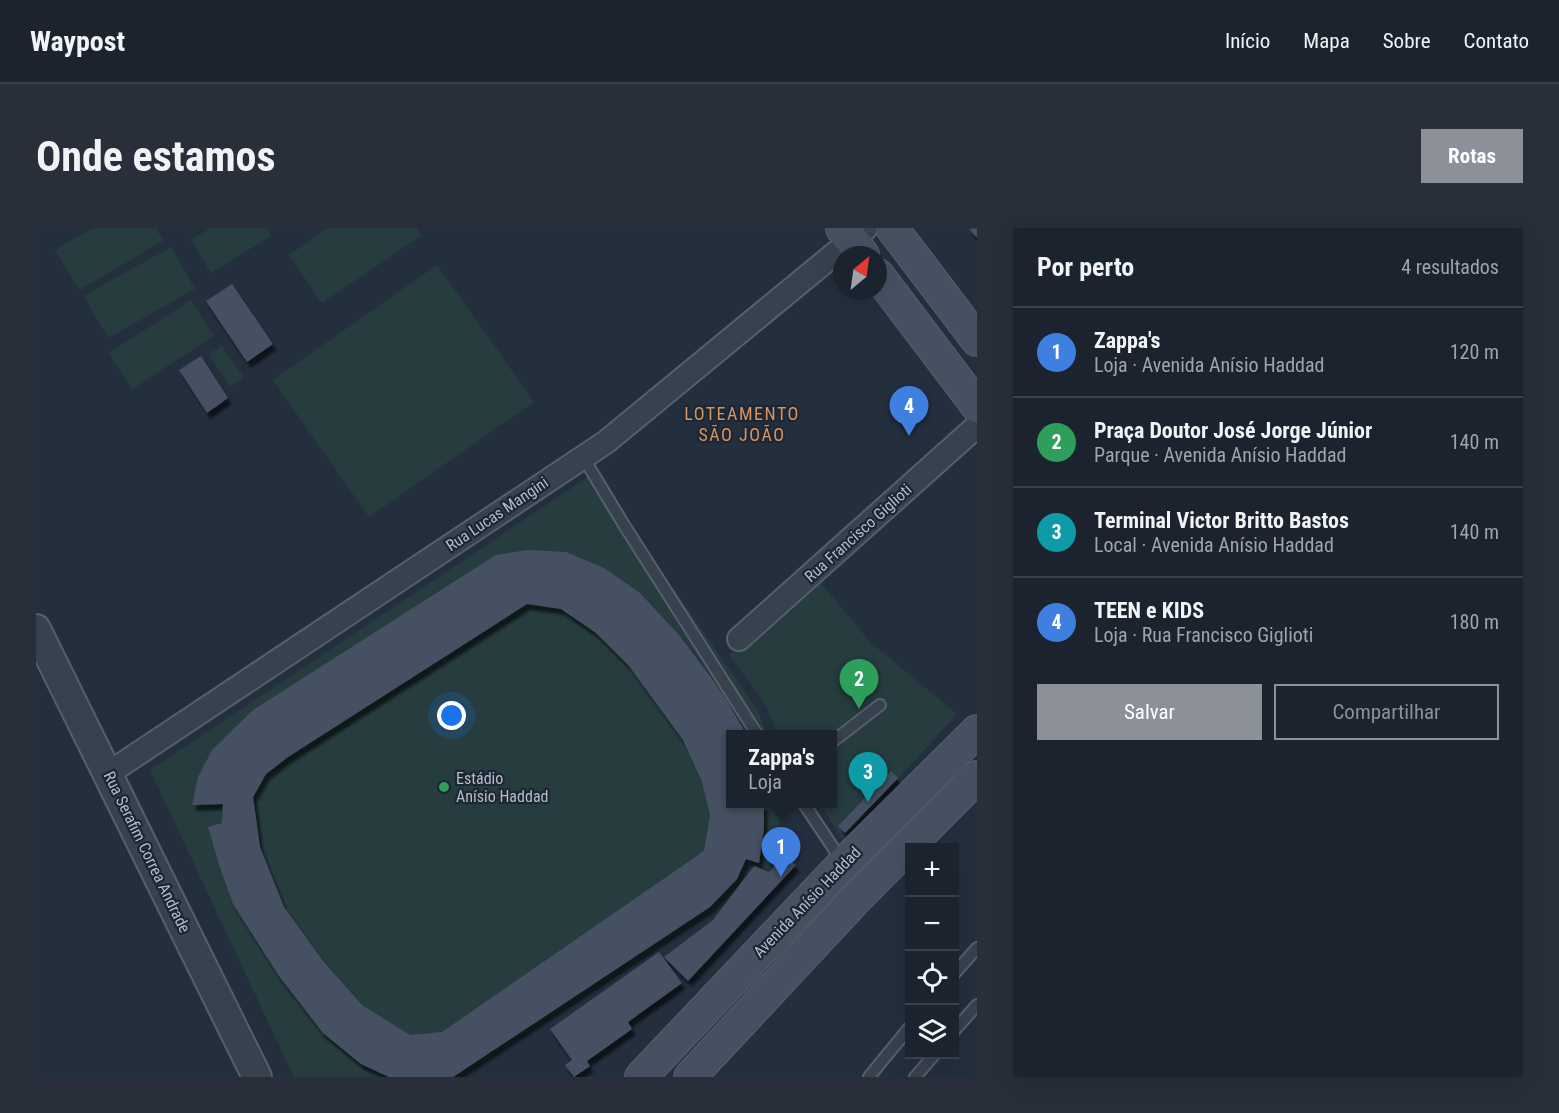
<!DOCTYPE html>
<html lang="pt">
<meta charset="utf-8">
<style>
body{margin:0;font-family:"Roboto Condensed",sans-serif;background:#282f3a;color:#f1f3f6}
.controls{position:absolute;right:18px;bottom:18px;display:grid;overflow:hidden;border-radius:0px;box-shadow:0 6px 24px #0002}
.controls button{width:54px;height:54px;display:grid;place-items:center;padding:0;border:0;border-bottom:2px solid #39404a;background:#1b232e;color:#f1f3f6;font:30px sans-serif}
.compass{position:absolute;left:797px;top:18px;width:54px;height:54px;border-radius:50%;background:#1b232e;box-shadow:0 6px 24px #0002;rotate:29deg}
.you{position:absolute;left:416px;top:488px;width:21px;height:21px;margin:-15px;border:4px solid #fff;border-radius:50%;background:#1a73e8;box-shadow:0 0 0 9px #1a73e833}
.badge{display:grid;place-items:center;width:39px;height:39px;border-radius:50%;background:#8c9099;color:#fff;font-size:20px;font-weight:700}
.pin{position:absolute;translate:-50% -50px;filter:drop-shadow(0 2px 3px #0008)}
.pin::after{content:'';position:absolute;top:32px;width:21px;height:18px;background:inherit;clip-path:polygon(0 0,100% 0,50% 100%)}
.popup{position:absolute;left:690px;top:502px;width:111px;height:78px;box-sizing:border-box;display:grid;place-content:center;border-radius:0px;background:#1b232e;filter:drop-shadow(0 2px 4px #0005);font-size:20px;white-space:nowrap;color:#a0a4aa}
.popup b{font-size:22px;color:#f1f3f6}
.popup::after{content:'';position:absolute;left:50%;top:100%;margin-left:-12px;border:12px solid transparent;border-top-color:#1b232e}
.list{margin:0;padding:0;list-style:none}
h2{display:flex;justify-content:space-between;align-items:center;height:78px;margin:0;padding:0 24px;font-size:26px}
h2 small{font-size:20px;font-weight:400;color:#a0a4aa}
.list li{display:grid;grid-template-columns:39px 1fr auto;gap:18px;align-items:center;box-sizing:border-box;height:90px;padding:0 24px;border-top:2px solid #39404a}
.list b{display:block;font-size:22px;white-space:nowrap}
.list p{margin:0;font-size:20px;white-space:nowrap;color:#a0a4aa}
.list em{font-size:20px;font-style:normal;color:#a0a4aa}
.actions{display:flex;gap:12px;padding:18px 24px}
.actions a{flex:1;padding:14px 0;border:2px solid #8c9099;border-radius:0px;text-align:center;font-size:21px;color:#8c9099}
.actions .main{background:#8c9099;color:#fff}
.icon{flex:none;width:33px;height:33px;fill:none;stroke:currentColor;stroke-width:2;stroke-linecap:round;stroke-linejoin:round}
.map{position:relative;flex:none;width:941px;height:849px;overflow:hidden;border-radius:0px}
header{display:flex;align-items:center;gap:36px;box-sizing:border-box;height:84px;padding:0 30px;background:#1b232e;border-bottom:2px solid #39404a}
header strong{font-size:28px}
nav{display:flex;gap:33px;margin-inline-start:auto;font-size:21px}
.intro{display:flex;align-items:center;justify-content:space-between;box-sizing:border-box;height:144px;padding:0 36px}
h1{margin:0;font-size:42px}
.button{padding:15px 27px;border-radius:0px;background:#8c9099;color:#fff;font-size:21px;font-weight:700}
main{display:flex;gap:36px;padding:0 36px}
aside{flex:1;background:#1b232e;border-radius:0px;box-shadow:0 6px 24px #0002}
.map>svg:first-child{display:block}
.green{fill:#263c3f}
.building{fill:#455162;fill-rule:evenodd;filter:url(#shadow)}
.lines{fill:none;stroke-linecap:round;stroke-linejoin:round}
.service-casing{stroke:#565f6c;stroke-width:14}
.minor-casing{stroke:#565f6c;stroke-width:26}
.tertiary-casing{stroke:#565f6c;stroke-width:32}
.secondary-casing{stroke:#565f6c;stroke-width:34}
.service{stroke:#38414e;stroke-width:10}
.minor{stroke:#38414e;stroke-width:22}
.tertiary{stroke:#38414e;stroke-width:28}
.secondary{stroke:#465061;stroke-width:32}
.leisure-dot{fill:#2e9e5b;stroke:#1d2633;stroke-width:2}
.labels{text-anchor:middle;dominant-baseline:central;stroke-width:4.5;stroke-linejoin:round;paint-order:stroke}
.street-label{font-size:16px;fill:#b4bcc9;stroke:#1d2633}
.poi-label{font-size:16px;fill:#b4bcc9;stroke:#1d2633;text-anchor:start}
.neighbourhood-label{font-size:18px;letter-spacing:1.5px;fill:#d59563;stroke:#1d2633}
</style>
<header>
<strong>Waypost</strong>
<nav><a>Início</a><a>Mapa</a><a>Sobre</a><a>Contato</a></nav>
</header>
<div class="intro"><h1>Onde estamos</h1><a class="button">Rotas</a></div>
<main>
<div class="map">
<svg width="941" height="849" viewBox="0 0 941 849">
<defs>
<filter id="shadow"><feDropShadow dx="3.5" dy="6" stdDeviation="1.5" flood-color="#0009"/></filter>
</defs>
<rect width="100%" height="100%" fill="#242f3e"/>
<g class="green">
<path d="M57,0H120L127,13L43,62L19,22Z"/>
<path d="M174,0H230L235,8L175,45L155,12Z"/>
<path d="M292,0H381L386,7L286,75L253,27Z"/>
<path d="M135,19L159,61L72,110L48,68Z"/>
<path d="M401,37L498,174L333,289L237,152Z"/>
<path d="M155,72L178,108L96,161L73,125Z"/>
<path d="M186,118L208,150L194,159L173,126Z"/>
<path d="M558,245L722,483L731,506H694V576H743L744,596L733,642L712,635L703,654L678,682L424,849H258L114,542Z"/>
<path d="M781,350L834,414L921,486L807,612L784,576H796V506H741L730,477L693,427Z"/>
</g>
<g class="building">
<path d="M941,0V10L933,1Z"/>
<path d="M196,56L237,116L211,134L170,73Z"/>
<path d="M165,128L192,170L171,185L143,142Z"/>
<path d="M491,322L530,324L568,340L604,365L643,407L674,448L690,471L710,506H694V576H728V601L723,635L710,631L701,651L674,679L417,849H353L325,836L287,805L243,748L197,676L183,637L172,599L186,595L187,576L156,577L162,549L176,522L217,482L460,327ZM491,376L525,381L560,405L593,438L647,512L666,554L674,587L668,623L406,804L374,807L326,777L287,733L248,679L224,619L217,569L230,546L252,529Z"/>
<path d="M855,543L862,550L809,605L802,598Z"/>
<path d="M748,627L760,637L652,753L628,729L677,692L718,638L733,644Z"/>
<path d="M623,724L646,755L592,794L596,801L551,833L554,838L538,849L529,837L536,832L514,801Z"/>
</g>
<g class="lines">
<defs>
<g id="service">
<path d="M547,229L588,297L721,506"/>
<path d="M796,514L844,477"/>
<path d="M768,576L806,633"/>
<path d="M918,746L941,720"/>
<path d="M918,803L941,777"/>
<path d="M833,849L873,800"/>
<path d="M879,849L899,826"/>
</g>
<g id="minor">
<path d="M703,411L941,198"/>
<path d="M73,545L570,214L830,0"/>
</g>
<path id="tertiary" d="M0,401L221,849"/>
<g id="secondary">
<path d="M806,0L827,27"/>
<path d="M856,0L941,112"/>
<path d="M842,47L941,178"/>
<path d="M605,849L807,636L941,503"/>
<path d="M654,849L822,669L941,549"/>
</g>
</defs>
<use href="#service" class="service-casing"/>
<use href="#minor" class="minor-casing"/>
<use href="#tertiary" class="tertiary-casing"/>
<use href="#secondary" class="secondary-casing"/>
<use href="#service" class="service"/>
<use href="#minor" class="minor"/>
<use href="#tertiary" class="tertiary"/>
<use href="#secondary" class="secondary"/>
</g>
<circle class="leisure-dot" cx="408" cy="559" r="6"/>
<g class="labels">
<g class="street-label">
<text transform="translate(461 286) rotate(-34)">Rua Lucas Mangini</text>
<text transform="translate(822 305) rotate(-42)">Rua Francisco Giglioti</text>
<text transform="translate(111 624) rotate(64)">Rua Serafim Correa Andrade</text>
<text transform="translate(771 674) rotate(-46)">Avenida Anísio Haddad</text>
</g>
<g class="poi-label">
<text x="420" y="550">Estádio<tspan x="420" dy="18">Anísio Haddad</tspan></text>
</g>
<g class="neighbourhood-label">
<text x="706" y="185">LOTEAMENTO<tspan x="706" dy="21">SÃO JOÃO</tspan></text>
</g>
</g>
</svg>
<div class="controls">
<button>+</button>
<button>−</button>
<button><svg class="icon" aria-label="locate" viewBox="0 0 24 24"><circle cx="12" cy="12" r="6"/><path d="M12 2v4M12 18v4M2 12h4M18 12h4"/></svg></button>
<button><svg class="icon" aria-label="layers" viewBox="0 0 24 24"><path d="M12 4l9 5-9 5-9-5zM3 14l9 5 9-5"/></svg></button>
</div>
<svg class="compass" viewBox="-18 -18 36 36"><path d="M0-13l5 13h-10z" fill="#e53935"/><path d="M0 13l5-13h-10z" fill="#a0a4aa"/></svg>
<div class="you"></div>
<div class="pin badge" style="left:745px;top:649px;background:#3f7fe0">1</div>
<div class="popup"><b>Zappa's</b>Loja</div>
<div class="pin badge" style="left:823px;top:481px;background:#2e9e5b">2</div>
<div class="pin badge" style="left:832px;top:574px;background:#0f9aa8">3</div>
<div class="pin badge" style="left:873px;top:208px;background:#3f7fe0">4</div>
</div>
<aside>
<h2>Por perto<small>4 resultados</small></h2>
<ul class="list">
<li><span class="badge" style="background:#3f7fe0">1</span><div><b>Zappa's</b><p>Loja · Avenida Anísio Haddad</p></div><em>120 m</em></li>
<li><span class="badge" style="background:#2e9e5b">2</span><div><b>Praça Doutor José Jorge Júnior</b><p>Parque · Avenida Anísio Haddad</p></div><em>140 m</em></li>
<li><span class="badge" style="background:#0f9aa8">3</span><div><b>Terminal Victor Britto Bastos</b><p>Local · Avenida Anísio Haddad</p></div><em>140 m</em></li>
<li><span class="badge" style="background:#3f7fe0">4</span><div><b>TEEN e KIDS</b><p>Loja · Rua Francisco Giglioti</p></div><em>180 m</em></li>
</ul>
<div class="actions"><a class="main">Salvar</a><a>Compartilhar</a></div>
</aside>
</main>
